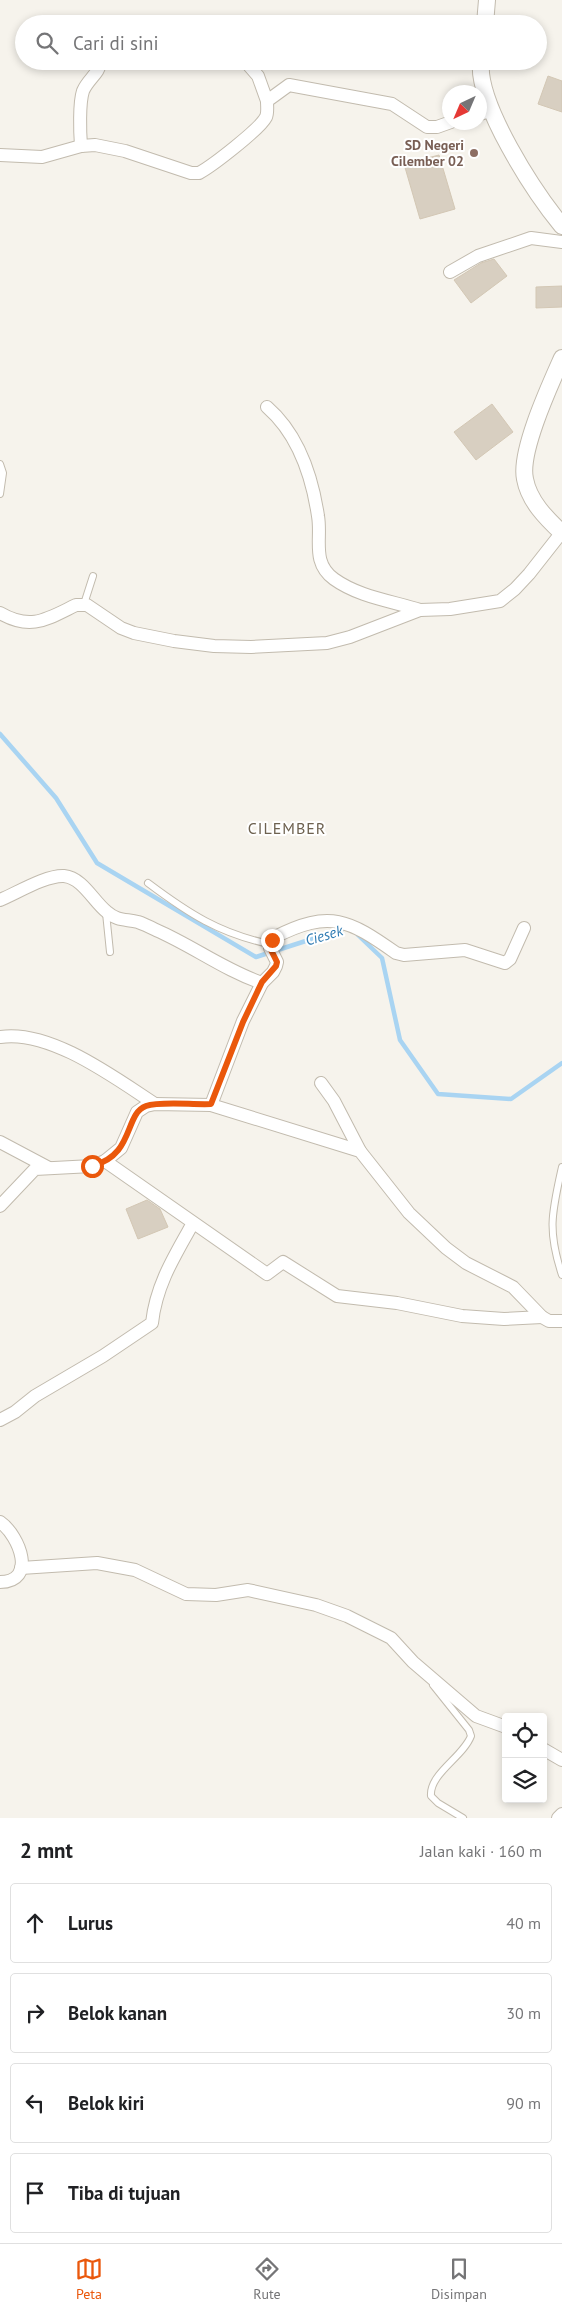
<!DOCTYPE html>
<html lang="id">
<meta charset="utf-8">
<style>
body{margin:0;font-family:"PT Sans",sans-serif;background:#f2f2f2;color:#202124}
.controls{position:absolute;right:15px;bottom:15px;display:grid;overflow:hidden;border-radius:5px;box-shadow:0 2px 8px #0003}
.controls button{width:45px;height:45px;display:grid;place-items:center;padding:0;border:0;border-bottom:1px solid #e0e0e0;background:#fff;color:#202124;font:25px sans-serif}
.compass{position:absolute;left:442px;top:85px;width:45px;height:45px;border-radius:50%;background:#fff;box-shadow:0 2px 8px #0003;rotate:224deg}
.stop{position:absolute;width:15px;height:15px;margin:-11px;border:4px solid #ea580c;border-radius:50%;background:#fff}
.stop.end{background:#ea580c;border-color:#fff;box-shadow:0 1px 5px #0008}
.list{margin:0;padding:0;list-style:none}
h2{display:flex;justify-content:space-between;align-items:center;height:65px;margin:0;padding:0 20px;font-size:21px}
h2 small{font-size:16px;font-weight:400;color:#757577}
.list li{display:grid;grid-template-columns:32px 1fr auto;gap:15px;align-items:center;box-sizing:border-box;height:80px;margin:0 10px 10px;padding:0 10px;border:1px solid #e0e0e0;border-radius:5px}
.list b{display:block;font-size:19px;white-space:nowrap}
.list em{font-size:16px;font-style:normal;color:#757577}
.icon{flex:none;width:28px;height:28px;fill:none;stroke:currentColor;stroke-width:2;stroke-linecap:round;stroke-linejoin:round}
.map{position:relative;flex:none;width:562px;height:1818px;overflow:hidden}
.search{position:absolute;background:#fff;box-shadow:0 2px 8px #0003;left:15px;right:15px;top:15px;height:55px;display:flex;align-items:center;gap:12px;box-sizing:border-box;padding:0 18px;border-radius:28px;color:#757577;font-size:19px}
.sheet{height:425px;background:#fff}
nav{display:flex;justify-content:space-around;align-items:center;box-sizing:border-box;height:70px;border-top:1px solid #e0e0e0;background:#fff;font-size:14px;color:#757577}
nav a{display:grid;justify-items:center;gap:2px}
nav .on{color:#ea580c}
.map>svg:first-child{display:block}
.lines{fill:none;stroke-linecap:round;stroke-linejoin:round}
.stream{stroke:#a9d4f2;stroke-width:4.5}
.building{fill:#d8cfc1;stroke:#d3c7b4}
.service-casing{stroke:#c2bbae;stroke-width:8}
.minor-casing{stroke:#c2bbae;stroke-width:14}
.tertiary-casing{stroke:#c2bbae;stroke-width:18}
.service{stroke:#fff;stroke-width:6}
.minor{stroke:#fff;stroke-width:12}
.tertiary{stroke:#fff;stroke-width:16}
.route{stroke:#ea580c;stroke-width:6}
.education-dot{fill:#8d6e63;stroke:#fff;stroke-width:2}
.labels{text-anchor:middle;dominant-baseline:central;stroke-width:4;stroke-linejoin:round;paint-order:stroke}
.education-label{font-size:14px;font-weight:bold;fill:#785e54;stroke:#fff;text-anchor:end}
.water-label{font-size:15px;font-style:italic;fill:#2e7ab2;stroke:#fff}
.quarter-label{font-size:16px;letter-spacing:1px;fill:#6e6250;stroke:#fff}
</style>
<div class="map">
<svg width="562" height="1818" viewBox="0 0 562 1818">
<rect width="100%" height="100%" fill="#f6f3ec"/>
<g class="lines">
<g class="stream">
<path d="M0,734L56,798L97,863L256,957L346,928"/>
<path d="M358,935L382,958L400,1040L438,1094L511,1099L562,1063"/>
</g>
</g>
<g class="building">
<path d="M548,76L562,81V112L538,104Z"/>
<path d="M439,155L455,209L420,219L404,164Z"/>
<path d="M494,259L507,276L471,303L454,280L481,263Z"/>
<path d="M562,286V307L536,308V287Z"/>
<path d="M492,404L513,432L476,460L454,432Z"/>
<path d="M147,1200L160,1209L168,1227L138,1239L126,1209Z"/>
</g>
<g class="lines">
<defs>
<g id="service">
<path d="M0,464L3,473L0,494"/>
<path d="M84,604L93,576"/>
<path d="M148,883C188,913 220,934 270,944"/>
<path d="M106,913L110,952"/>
<path d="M562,1167C552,1212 547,1230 562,1275"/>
<path d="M433,1685L469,1730L471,1736C463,1757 429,1774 431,1796L438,1803L463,1818"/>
</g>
<g id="minor">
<path d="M245,61L258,76L267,101"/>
<path d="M480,114L492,110"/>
<path d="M81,146C80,133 79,103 83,91C88,79 99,74 101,61"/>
<path d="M0,155L42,157L81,146L95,145L125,151L191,173H199C212,166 260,129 266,117C268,113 267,106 267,101L289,85L392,104L427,127H437L451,122"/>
<path d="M450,272L478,256L531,238L562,242"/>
<path d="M267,407C298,434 312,476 318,516C322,539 311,562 334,579C359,597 392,601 420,610"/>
<path d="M0,613C31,631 47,619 76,605H87L121,628L134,633L174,641L214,646L251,647L327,643L350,637L420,610L450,609L500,601L515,589L529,574L562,532"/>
<path d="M0,900C17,893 46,875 64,876C83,878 93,901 107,912C117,921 126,919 138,922C144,924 150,927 156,930C193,946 224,970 262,983"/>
<path d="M0,1037C50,1029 115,1078 155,1104"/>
<path d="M321,1083L334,1101L360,1151"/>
<path d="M211,1105L243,1021L262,983L273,972L276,966L277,962L270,948L275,937C330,909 349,920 396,953L404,955L465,950L505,963L510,959L524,928"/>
<path d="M0,1142L49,1168"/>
<path d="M105,1161L267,1274L283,1262L337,1296L397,1303L462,1316L504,1319L542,1317"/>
<path d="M0,1206L35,1169L92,1166L105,1161L121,1148L137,1112L146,1106L155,1104L211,1105L360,1151L409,1213L446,1248L466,1263L513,1287L542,1317L549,1321H562"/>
<path d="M0,1420L15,1412L35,1396L103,1356L152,1323C156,1285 175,1255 193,1223"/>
<path d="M0,1522C20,1536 37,1582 0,1582"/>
<path d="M21,1568L97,1563L135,1570L186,1594L216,1595L248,1590L316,1605L347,1616L391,1638L413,1662L476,1716L506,1727"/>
<path d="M543,1749L562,1760"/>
<path d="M558,1818L562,1814"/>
</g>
<g id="tertiary">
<path d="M485,24L487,0"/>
<path d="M481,61C476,104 535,193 562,226"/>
<path d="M562,358C550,385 519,452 525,479C529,501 546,518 562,533"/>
</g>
</defs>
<use href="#service" class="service-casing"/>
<use href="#minor" class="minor-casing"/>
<use href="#tertiary" class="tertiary-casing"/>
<use href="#service" class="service"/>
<use href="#minor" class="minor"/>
<use href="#tertiary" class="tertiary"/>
</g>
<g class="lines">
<path class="route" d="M92,1166C135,1155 124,1114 146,1106C160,1101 194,1105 211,1104L243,1022L262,982L276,966L277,962L270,948L272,940"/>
</g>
<circle class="education-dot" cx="474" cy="153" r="5"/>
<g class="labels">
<g class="education-label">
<text x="464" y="145">SD Negeri<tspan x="464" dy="16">Cilember 02</tspan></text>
</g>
<g class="water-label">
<text transform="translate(324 935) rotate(-17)">Ciesek</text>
</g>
<g class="quarter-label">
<text x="287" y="828">CILEMBER</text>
</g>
</g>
</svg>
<div class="controls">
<button><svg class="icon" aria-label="locate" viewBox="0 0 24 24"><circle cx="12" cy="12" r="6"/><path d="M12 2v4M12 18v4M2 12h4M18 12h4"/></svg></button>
<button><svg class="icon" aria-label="layers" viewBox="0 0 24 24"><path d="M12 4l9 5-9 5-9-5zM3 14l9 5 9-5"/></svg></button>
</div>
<svg class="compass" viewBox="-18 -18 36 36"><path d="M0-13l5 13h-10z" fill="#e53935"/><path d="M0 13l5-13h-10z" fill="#757577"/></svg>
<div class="stop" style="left:92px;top:1166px"></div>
<div class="stop end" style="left:272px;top:940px"></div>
<div class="search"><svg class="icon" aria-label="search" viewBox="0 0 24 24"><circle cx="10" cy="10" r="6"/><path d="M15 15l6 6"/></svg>Cari di sini</div>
</div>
<section class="sheet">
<h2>2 mnt<small>Jalan kaki · 160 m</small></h2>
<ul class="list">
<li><svg class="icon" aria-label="ahead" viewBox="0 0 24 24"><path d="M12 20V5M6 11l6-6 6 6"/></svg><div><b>Lurus</b></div><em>40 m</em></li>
<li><svg class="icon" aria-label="right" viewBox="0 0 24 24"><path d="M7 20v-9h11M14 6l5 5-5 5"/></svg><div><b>Belok kanan</b></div><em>30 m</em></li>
<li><svg class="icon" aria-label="left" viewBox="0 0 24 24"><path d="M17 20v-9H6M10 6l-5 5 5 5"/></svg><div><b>Belok kiri</b></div><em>90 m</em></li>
<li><svg class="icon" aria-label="arrive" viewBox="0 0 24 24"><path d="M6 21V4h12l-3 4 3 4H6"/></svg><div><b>Tiba di tujuan</b></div></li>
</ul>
</section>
<nav>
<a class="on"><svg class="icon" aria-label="map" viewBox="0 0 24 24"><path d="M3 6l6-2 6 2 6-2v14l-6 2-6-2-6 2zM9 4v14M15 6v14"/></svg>Peta</a>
<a><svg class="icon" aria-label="directions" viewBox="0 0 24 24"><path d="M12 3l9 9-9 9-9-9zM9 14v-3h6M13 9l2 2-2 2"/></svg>Rute</a>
<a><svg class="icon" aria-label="saved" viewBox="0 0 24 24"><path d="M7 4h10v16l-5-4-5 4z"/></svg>Disimpan</a>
</nav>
